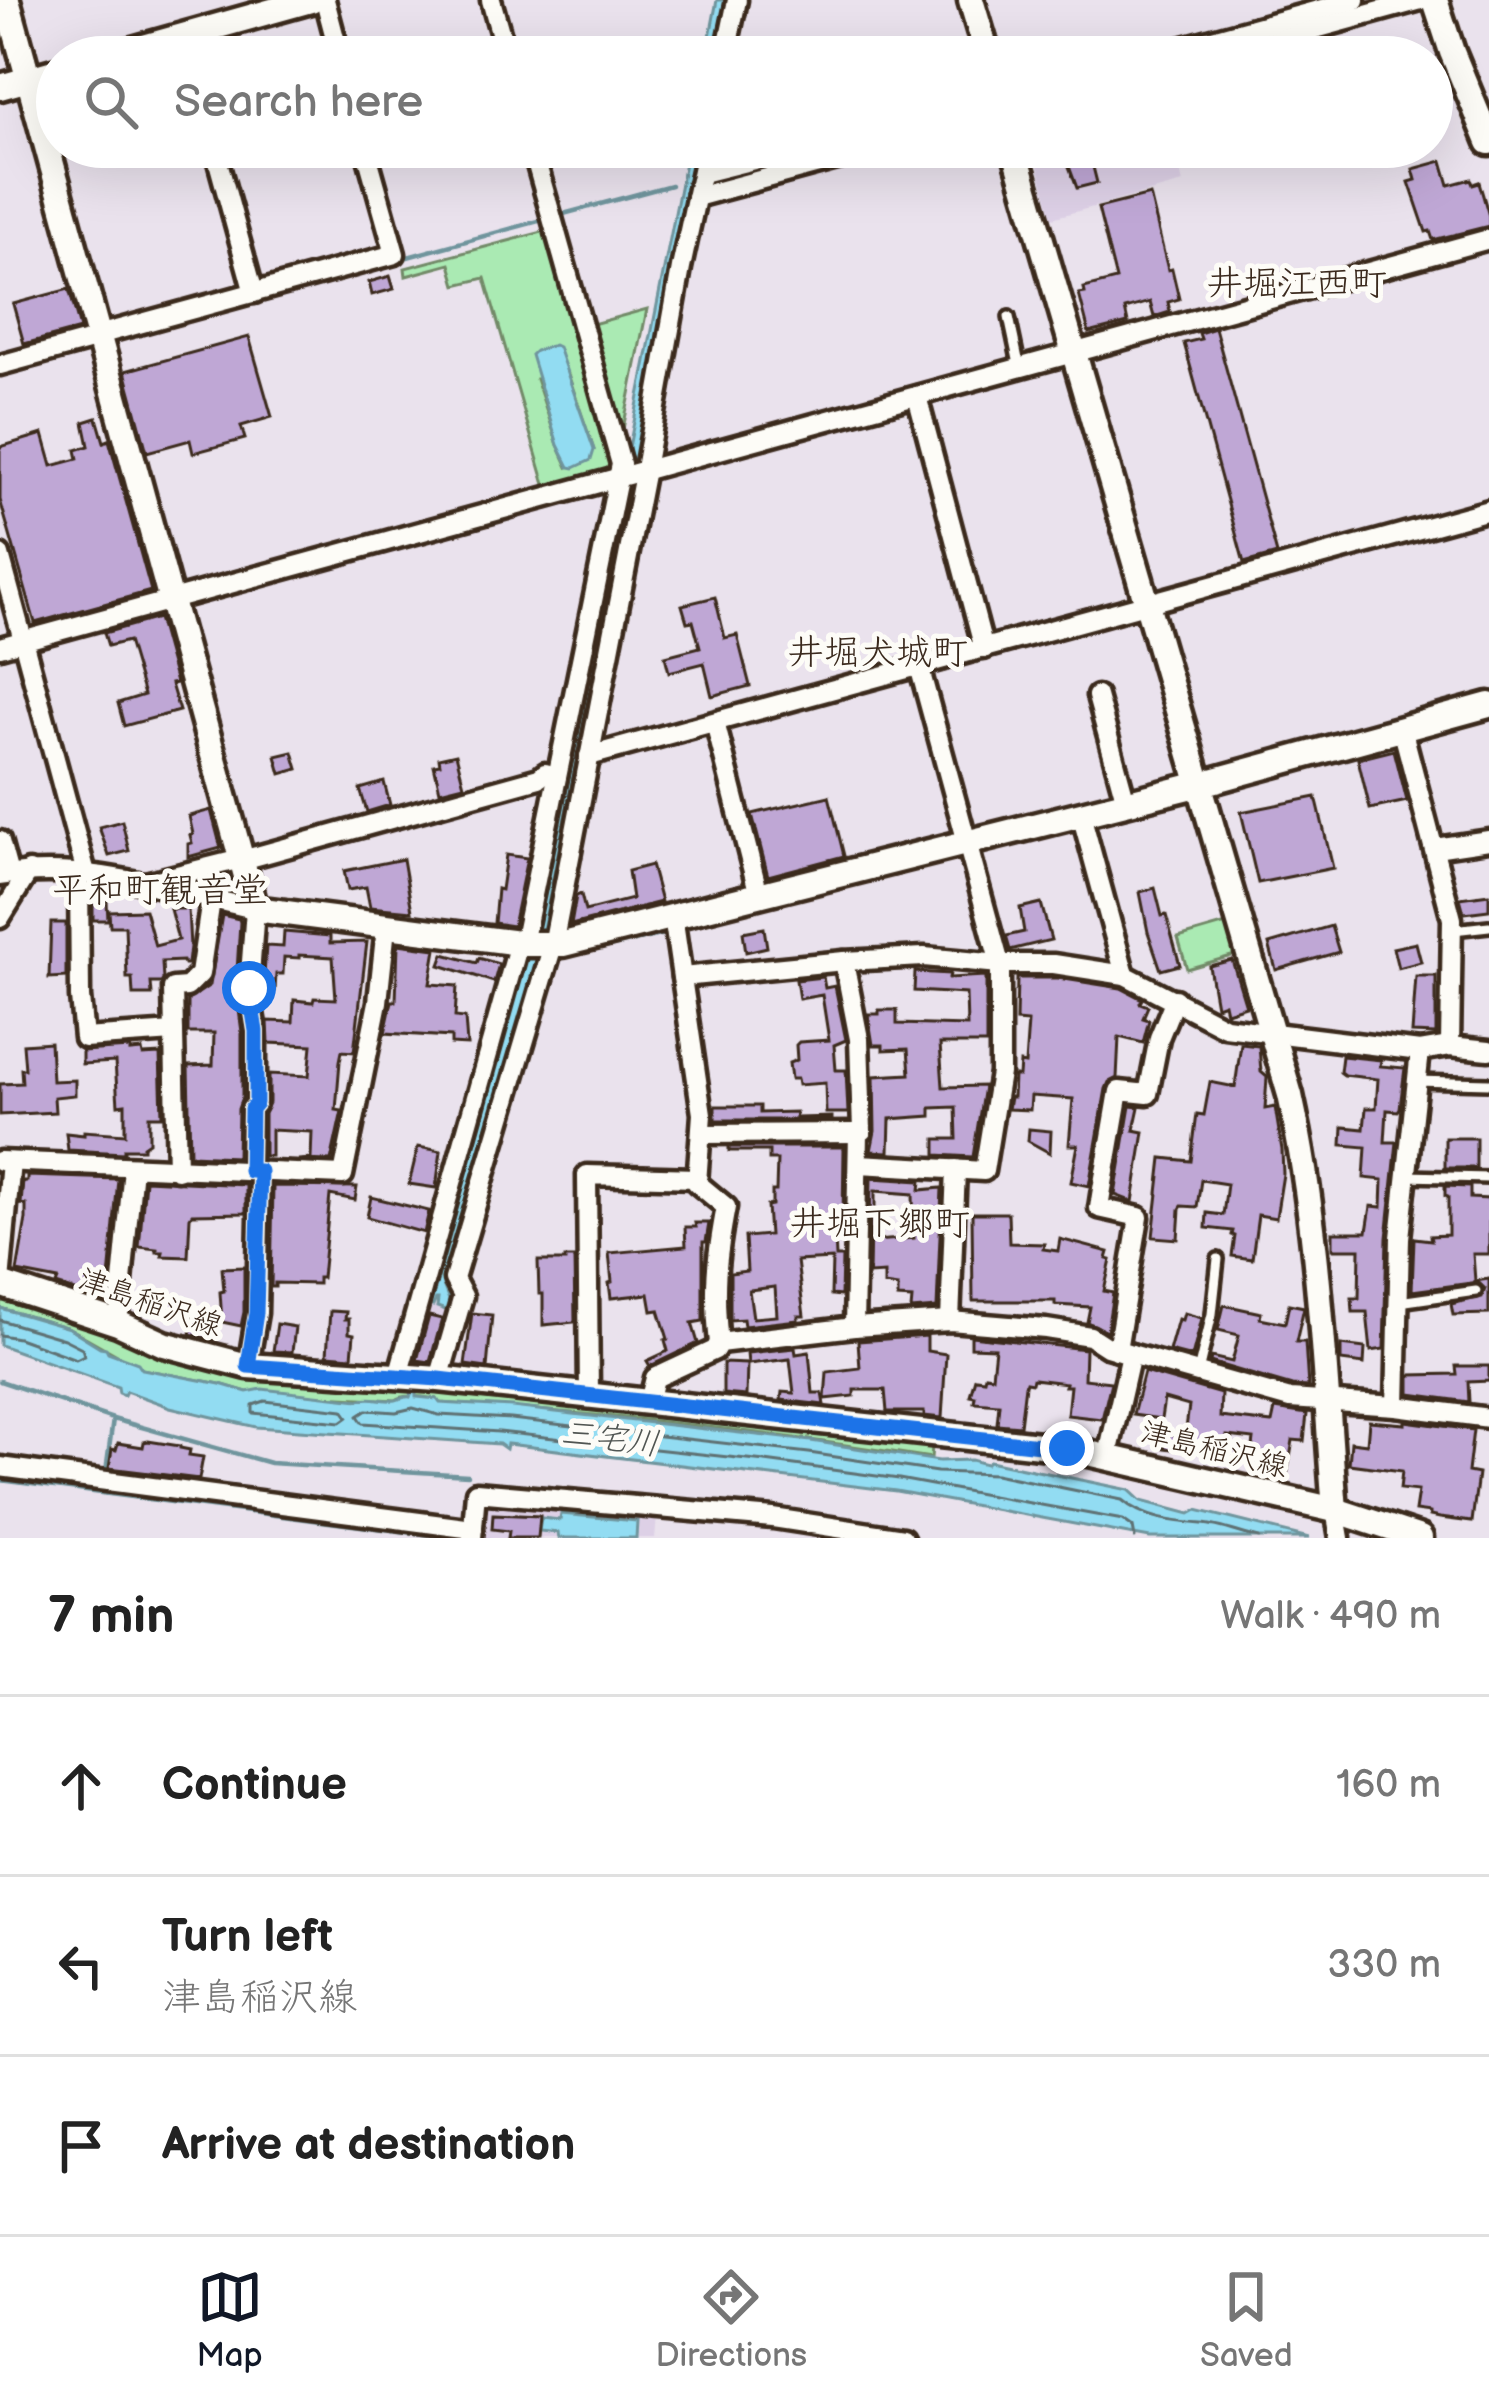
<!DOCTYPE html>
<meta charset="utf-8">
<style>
body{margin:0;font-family:"Balsamiq Sans","Klee One",sans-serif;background:#f6f6f6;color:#222}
.stop{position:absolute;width:36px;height:36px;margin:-27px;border:9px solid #1a73e8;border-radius:50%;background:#fff}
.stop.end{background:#1a73e8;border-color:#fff;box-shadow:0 3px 12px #0008}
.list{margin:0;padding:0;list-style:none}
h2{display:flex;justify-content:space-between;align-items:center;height:156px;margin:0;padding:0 48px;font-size:51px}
h2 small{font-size:39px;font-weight:400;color:#767676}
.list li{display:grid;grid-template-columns:78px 1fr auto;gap:36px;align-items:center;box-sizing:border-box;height:180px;padding:0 48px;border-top:3px solid #e0e0e0}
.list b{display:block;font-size:45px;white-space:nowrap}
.list p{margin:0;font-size:39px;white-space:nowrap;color:#767676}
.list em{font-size:39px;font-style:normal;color:#767676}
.icon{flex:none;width:66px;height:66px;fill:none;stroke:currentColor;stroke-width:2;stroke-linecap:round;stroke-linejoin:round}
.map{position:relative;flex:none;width:1489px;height:1538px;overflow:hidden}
.search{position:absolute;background:#fff;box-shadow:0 12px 48px #0002;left:36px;right:36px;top:36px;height:132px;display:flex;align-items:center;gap:30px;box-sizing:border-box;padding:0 42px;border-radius:66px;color:#767676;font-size:45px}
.sheet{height:696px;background:#fff}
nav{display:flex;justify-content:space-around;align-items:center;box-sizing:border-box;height:168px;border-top:3px solid #e0e0e0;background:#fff;font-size:33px;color:#767676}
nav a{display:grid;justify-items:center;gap:6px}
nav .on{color:#111827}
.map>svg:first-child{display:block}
.built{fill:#ddd0e6}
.green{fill:#aaeab3;stroke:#728a68;stroke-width:3;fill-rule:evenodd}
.water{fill:#92dcf2;stroke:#6f959d;stroke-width:3}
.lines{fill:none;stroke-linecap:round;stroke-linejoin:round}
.shore{stroke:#5e7173;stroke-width:3}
.stream{stroke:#6f959d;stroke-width:4.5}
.building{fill:#bfa7d5;stroke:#3b2a1e;stroke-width:3;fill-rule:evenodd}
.lane-casing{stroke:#3b2a1e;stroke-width:18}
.street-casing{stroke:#3b2a1e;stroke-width:27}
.secondary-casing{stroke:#3b2a1e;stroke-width:33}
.lane{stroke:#fdfcf7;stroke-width:9}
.street{stroke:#fdfcf7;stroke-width:18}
.secondary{stroke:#fdfcf7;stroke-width:24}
.route{stroke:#1a73e8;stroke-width:15}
.labels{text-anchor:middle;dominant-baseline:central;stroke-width:10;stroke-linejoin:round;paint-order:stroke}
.street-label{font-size:30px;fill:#3b2a1e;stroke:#fdfcf7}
.water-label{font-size:33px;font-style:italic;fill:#515653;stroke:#fdfcf7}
.quarter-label{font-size:36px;fill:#3b2a1e;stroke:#fdfcf7}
</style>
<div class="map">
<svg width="1489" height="1538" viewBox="0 0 1489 1538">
<rect width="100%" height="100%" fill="#eae2ed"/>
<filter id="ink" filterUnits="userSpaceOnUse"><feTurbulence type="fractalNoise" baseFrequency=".00833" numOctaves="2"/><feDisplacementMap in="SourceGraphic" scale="24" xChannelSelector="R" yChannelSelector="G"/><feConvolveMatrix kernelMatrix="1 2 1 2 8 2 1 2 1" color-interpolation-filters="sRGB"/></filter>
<g filter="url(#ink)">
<g class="built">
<path d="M1107,147H1174L1183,183L1052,218L1038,165Z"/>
<path d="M445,1280L454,1301L434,1371L410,1364L427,1304L446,1309Z"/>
<path d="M482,1502L657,1517L655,1538H480Z"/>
</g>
<g class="green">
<path d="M550,230L614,462L606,473L546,488L485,278L456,285L450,264L406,276L405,268ZM568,374L594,450L568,467L558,445L536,379Z"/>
<path d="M647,309L620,444L585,326Z"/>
<path d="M1226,924L1235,955L1187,969L1178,938Z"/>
<path d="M0,1295L114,1330L448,1393L540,1399L932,1447L931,1458C769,1432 603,1413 439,1403L437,1399C424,1398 406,1393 396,1400L247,1392L220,1384L142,1369L69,1328L0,1308Z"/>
</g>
<g class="water">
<path d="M717,0H727L716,57H706Z"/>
<path d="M688,147H698L538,954L443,1285L449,1300L446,1310L437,1307L438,1299H436L433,1306L428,1305L533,936Z"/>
<path d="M554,345L558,347L594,450L591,460L574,468L569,467L558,445L531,355L535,351Z"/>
<path d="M0,1308L69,1328L100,1347L106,1348L108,1352L138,1363L142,1369L220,1384L247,1392L262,1389L359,1400C371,1395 384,1402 396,1400C401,1399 405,1396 410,1397L412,1392L416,1393V1397L437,1399L440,1403L512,1407L811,1441L939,1461L971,1460L986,1464L989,1461L1129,1490L1141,1501L1190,1514L1197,1510L1309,1538H1150L896,1491L507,1444L506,1449L499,1444L256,1427L170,1407L126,1391L124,1395L119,1393L118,1387L0,1345Z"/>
<path d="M561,1514L637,1521L636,1538H559L558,1533L539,1531L541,1518L560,1520Z"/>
</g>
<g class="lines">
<g class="shore">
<path d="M0,1320L64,1339L82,1348L84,1355L76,1359L18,1338L0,1335"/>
<path d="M265,1401L343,1410L348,1417L341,1422L253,1413V1405Z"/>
<path d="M1135,1538L1133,1527L1123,1520L899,1479L765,1461L499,1432L363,1423L358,1416L367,1410L396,1412L413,1408L439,1415L511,1419L809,1453L937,1472L995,1474L1122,1500C1144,1519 1174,1522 1202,1524C1220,1525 1241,1534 1259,1538"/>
</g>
<g class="stream">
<path d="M556,216L671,185"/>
<path d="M404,258L546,219"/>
<path d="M22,369L85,351"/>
<path d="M0,375L11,372"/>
<path d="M929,673L1132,617"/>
<path d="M723,729L913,677"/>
<path d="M595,764L708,733"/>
<path d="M561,958L664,934L669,938"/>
<path d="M0,1381L113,1419L106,1472"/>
<path d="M113,1419L270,1463L468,1475"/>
<path d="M0,1480L454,1538"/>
</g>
</g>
<g class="building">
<path d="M1090,155L1097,183L1077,188L1067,161Z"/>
<path d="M1442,161L1449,185L1471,179L1473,184L1479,182L1489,216V226L1433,240L1430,231L1426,232L1409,182L1416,180L1413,169Z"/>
<path d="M1150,195L1168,270L1172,269L1179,299L1168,302L1170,312L1154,317L1150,302L1125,309L1128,323L1089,333L1079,294L1085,293L1084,288L1116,280L1098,208Z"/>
<path d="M390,276L394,289L372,295L369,282Z"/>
<path d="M69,289L80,329L24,344L13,304Z"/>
<path d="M1215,328L1277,554L1244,563L1184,343L1201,339L1199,333Z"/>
<path d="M249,337L272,417L241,426L245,439L193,453L190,440L147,452L125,371Z"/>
<path d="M97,418L104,442L109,440L151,591L35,623L0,500V447L43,434L52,466L78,459L76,450L89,446L84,422Z"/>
<path d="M715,597L725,638L737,635L750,686L712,696L704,663L669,672L665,656L700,647L693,621L687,622L682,605Z"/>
<path d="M158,618L176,683L171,684L179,711L124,726L118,703L144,695L128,641L108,646L104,633Z"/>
<path d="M1394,750L1407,801L1370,809L1358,759Z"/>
<path d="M293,752L298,769L281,774L276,756Z"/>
<path d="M456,754L464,785L440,791L434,765L440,764L439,758Z"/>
<path d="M384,782L390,805L367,812L360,789Z"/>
<path d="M829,796L844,856L768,876L752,814Z"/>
<path d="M1316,797L1333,868L1258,883L1241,812Z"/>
<path d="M211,810L221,848L188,857V844L192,843L190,835L193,834L189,816Z"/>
<path d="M122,821L129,851L109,856L99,827Z"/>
<path d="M506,855L527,858L513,926L494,923L497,889L501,890Z"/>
<path d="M403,859L412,911L370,907L366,887L348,890L344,871Z"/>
<path d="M651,865L661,902L571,925L576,896L581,894L585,911L632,899L628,871Z"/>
<path d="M1155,888L1162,916L1166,915L1180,965L1161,970L1148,932L1140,892Z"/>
<path d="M1489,894V910L1464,913L1460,898Z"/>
<path d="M93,901H107L108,920H93Z"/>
<path d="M1041,903L1051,940L1010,950L1006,936L1024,932L1020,908Z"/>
<path d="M170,909H188L190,947L188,964H184L183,961L162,962L163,980L161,983H151L152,995H133L132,978H127L125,926H110L109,911L145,910L155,946L178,940Z"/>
<path d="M222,915L239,919L240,922L236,988L242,1032V1098L238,1109L237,1157L190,1155L188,1066L213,1065L214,1033H188V1000L210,985Z"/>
<path d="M51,923H66V977L49,978Z"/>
<path d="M1331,926L1339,952L1276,970L1269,944Z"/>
<path d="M764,928L767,947L746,952L743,932Z"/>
<path d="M284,932L330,936V943L367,942L354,1052L342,1051L340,1061L336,1110L342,1111L331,1161L298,1160L311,1159L312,1132L271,1130V1156H264V1114L269,1103V1074L309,1076L312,1045L269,1043L268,1021L293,1022L294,1000L313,1002L314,998L336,999L333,957L299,955V958L284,957L283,974H276L275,991L263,990L266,946L283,947Z"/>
<path d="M1416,943L1421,962L1398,968L1393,948Z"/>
<path d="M398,944L436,949L430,984L457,986L455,1017L465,1018L467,1045L451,1044V1037L385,1033L392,1001H396Z"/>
<path d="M444,954L477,963L479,958L499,964L494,982L440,965Z"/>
<path d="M1232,960L1246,1006L1226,1012L1224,1003L1216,1006L1209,966Z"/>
<path d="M915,972L950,974L949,978L986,976V1044H940L943,1087L984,1086L973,1157L936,1155V1139H957L956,1107L931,1108V1116L890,1119L889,1152L871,1151L875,1131L874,1076L910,1074L908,1049L883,1050V1045H873L868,1014H879V1010H897V1024L967,1026L966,994L914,991Z"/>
<path d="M1416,976H1436V1034L1412,1033Z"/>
<path d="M823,977L825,988L835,986L846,1040L834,1045L836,1070H846L848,1113H826L825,1083L798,1085L797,1079H791L789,1063L797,1060L796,1045L799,1042L829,1040L822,995L799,999L796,980Z"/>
<path d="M1017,978H1058L1121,988L1142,999L1140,1003L1148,1006L1143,1018L1149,1020L1143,1043L1119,1037L1117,1078L1109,1082L1106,1089L1089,1186L1071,1182L1078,1145H1069L1073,1099L1031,1096L1030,1110L1008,1109L1010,1097H1013L1014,1076H1019L1020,1063L1025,1064L1028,1022L1016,1021Z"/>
<path d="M50,1042L52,1081L75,1080V1095L54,1097L55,1112L0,1115V1084L22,1083L21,1069H25L23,1044Z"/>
<path d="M1241,1044L1259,1046L1261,1072L1267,1077L1265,1109L1275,1107L1282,1150L1283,1174L1276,1218L1258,1215L1252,1259L1232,1256L1235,1236L1232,1235L1233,1231L1206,1228L1207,1213L1223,1215L1227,1184L1201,1180L1197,1207L1182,1206L1180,1209L1178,1239L1153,1237L1162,1158L1191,1161L1197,1114L1204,1115L1210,1082L1235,1087Z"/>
<path d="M130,1048V1051L142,1050L143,1055L160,1054L162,1116H149V1142L143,1146V1149H124V1153L68,1150L66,1133L84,1135V1131L125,1134V1104L118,1105L115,1062L82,1064V1051Z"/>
<path d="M1342,1056L1381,1060L1380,1066L1405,1068L1400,1108L1398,1111L1387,1110L1385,1142H1397L1387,1238L1384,1349L1371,1351L1367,1312H1353L1352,1298H1359L1360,1249H1333V1232H1367L1371,1206L1382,1207L1383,1180L1364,1178L1366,1147L1342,1145L1343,1127L1364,1129L1366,1108H1376L1378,1079L1344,1075L1340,1072Z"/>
<path d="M715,1106H760V1113L796,1112V1118L832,1117V1120H715Z"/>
<path d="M1130,1106L1139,1107L1134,1130L1144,1132L1133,1202L1115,1195Z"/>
<path d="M1029,1129L1051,1131L1050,1153L1028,1141Z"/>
<rect x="1445" y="1138" width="31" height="30"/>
<path d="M418,1147L441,1151L436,1188L409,1184Z"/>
<path d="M729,1147H844L843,1219L834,1220L836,1257H842L841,1296L831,1295L832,1259L797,1261L804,1316H798V1320L744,1326L743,1319L730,1320V1273L747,1271L745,1237L769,1235L767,1206L772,1205V1191H776L777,1160H769V1151H729ZM775,1287L777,1316L753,1318L749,1290Z"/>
<path d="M27,1176L118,1179L107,1301L56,1285L58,1280L17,1272L26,1219V1205L21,1204L23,1181H27Z"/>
<path d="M871,1178L921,1181L920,1190L942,1188L937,1308L911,1310L912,1299L898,1298V1287L884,1285V1273L869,1274ZM875,1191L913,1194L914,1238L875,1241Z"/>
<path d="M145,1180L246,1185V1213L192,1214L190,1217L188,1257L162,1256L163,1252H157V1249L139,1247Z"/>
<path d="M273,1186L357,1187L355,1200L330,1195L322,1278H318V1284L275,1283V1287H271Z"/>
<path d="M1445,1186L1470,1187V1198L1489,1199V1254H1473L1475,1281L1489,1279V1314L1453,1315L1451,1304L1482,1297L1485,1289L1478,1282L1412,1291L1414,1238L1431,1240L1430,1236L1448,1235V1197L1445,1196Z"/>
<path d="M371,1197L429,1211L424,1233L367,1217Z"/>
<path d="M972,1213H1008L1009,1243L1044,1244L1043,1249L1058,1251L1060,1239L1109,1252L1107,1259L1111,1260L1104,1291L1113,1293L1107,1331L1087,1322L1090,1307L1055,1305V1301H973Z"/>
<path d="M695,1223H709L706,1242H703V1321L692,1323L698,1343L650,1366L647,1361L668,1351L665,1340L668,1339L659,1310L652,1311L649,1294L611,1298L609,1283L612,1282L609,1253L686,1246L685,1227H696Z"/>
<path d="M565,1258H574L575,1322L543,1325V1294H539L538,1261H565Z"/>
<path d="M244,1267V1312L241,1326L222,1322L220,1292L224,1291L222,1268Z"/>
<path d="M1289,1304L1304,1307L1296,1342H1305L1308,1387L1292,1386L1210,1362L1211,1357L1232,1362L1239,1335L1218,1330L1224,1305L1261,1313L1260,1318L1285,1323Z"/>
<path d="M330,1311L346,1312L345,1319H349V1333L354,1334L352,1357L327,1355Z"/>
<path d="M472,1313L492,1315L487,1368L465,1365Z"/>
<path d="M1184,1313L1202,1318L1192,1357L1169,1351L1178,1319L1182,1320Z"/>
<path d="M194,1315L218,1320L214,1340L190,1334Z"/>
<path d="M429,1316L442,1319L430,1362L417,1360Z"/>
<path d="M277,1324L295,1327L292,1352L273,1351Z"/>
<path d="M927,1336V1351L946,1354L942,1418L924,1416V1412H887L885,1390H854V1396L825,1399L827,1372L860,1368L858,1341Z"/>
<path d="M971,1336L1085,1349L1084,1379L1111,1382L1102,1419L1067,1415L1070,1386H1065L1066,1383L1033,1379L1032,1383L1026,1382L1025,1385L1020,1426L997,1424L999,1404L974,1402L975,1396L970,1395L975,1378L984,1379L985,1375L992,1376L995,1348L971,1347Z"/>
<path d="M1341,1345L1365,1348L1364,1364L1341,1361Z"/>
<path d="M795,1348L796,1354L809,1352L813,1393H822L824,1405L781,1400L782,1392L794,1393L790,1359L748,1364L747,1353Z"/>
<path d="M723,1363L747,1364L746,1396L723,1394Z"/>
<path d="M1456,1366H1489V1381L1468,1382L1469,1402L1410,1394V1375L1457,1374Z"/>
<path d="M1144,1372L1221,1394L1220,1417L1272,1423L1275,1409L1307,1414L1304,1441L1293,1440L1286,1482L1266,1477L1267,1474L1261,1473L1265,1456L1252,1455L1254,1439L1227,1436L1224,1456L1164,1448L1166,1434L1185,1436L1189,1406L1164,1399L1161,1419L1133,1415Z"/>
<path d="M1369,1421L1405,1424V1421L1473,1430L1468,1472L1478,1474L1472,1522L1440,1518L1430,1516V1513L1415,1511L1418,1491L1400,1489L1402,1471L1349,1464L1351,1442L1367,1444Z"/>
<path d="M148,1441L180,1446V1448L190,1450L189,1455L203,1457L199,1479L109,1468L112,1449L116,1450L118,1443L143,1447L144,1442Z"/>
<path d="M493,1514L540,1516L538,1538H508L509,1531L492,1529Z"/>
</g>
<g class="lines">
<defs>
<g id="lane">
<path d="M1009,317L1020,369"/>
<path d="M1453,930L1489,926"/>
<path d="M1416,1081L1489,1083"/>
<path d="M1406,1176L1489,1178"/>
<path d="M1399,1302L1476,1291"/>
<path d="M1198,1372L1212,1314L1218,1259"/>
</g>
<g id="street">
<path d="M325,0L340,57"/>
<path d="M491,0L507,57"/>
<path d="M183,36L189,57"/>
<path d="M725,57L737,0"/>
<path d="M1147,57L1355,0"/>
<path d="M1213,57L1421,0"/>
<path d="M214,147L254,293"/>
<path d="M702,173L806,147"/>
<path d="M696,197L882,147"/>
<path d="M98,335L395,254L365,147"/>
<path d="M0,365L99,338"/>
<path d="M917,396L984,649"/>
<path d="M0,555L86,873"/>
<path d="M0,647L1489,239"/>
<path d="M1097,696L1126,802"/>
<path d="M715,722L759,895"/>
<path d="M1402,728L1452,919L1450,1046"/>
<path d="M589,756L1489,510"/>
<path d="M1081,814L1125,975"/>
<path d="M0,841L9,874"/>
<path d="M1435,848L1489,840"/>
<path d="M242,860L539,778L545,773L557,776"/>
<path d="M79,872L80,997L84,1038L174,1032"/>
<path d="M0,876C85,861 172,891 255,909L249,988L256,1031V1103L251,1109L250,1170"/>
<path d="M145,883L241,859"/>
<path d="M673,916L702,1114L697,1183L726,1207C716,1259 713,1290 719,1343"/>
<path d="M0,918L29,871"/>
<path d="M523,944L621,464L532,147"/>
<path d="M844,961L859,1039L862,1131L858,1133L854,1327"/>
<path d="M682,977L844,961L924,957L1000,964H1054L1125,975L1225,1027L1420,1051L1450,1046L1489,1050"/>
<path d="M701,1134L858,1133"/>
<path d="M0,1161L343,1175L378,1002L386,927"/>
<path d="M859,1164L984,1171L1000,1073V964L919,666"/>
<path d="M177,1170L173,988L187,987L200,974L211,900"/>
<path d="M0,1282L11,1162"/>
<path d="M950,1321L956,1169"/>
<path d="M118,1323L133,1168"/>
<path d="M1117,1350L1139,1217L1099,1208L1101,1195L1119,1091L1148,1094L1159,1038L1175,999"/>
<path d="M1131,1354L1290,1399L1396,1406L1489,1418"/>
<path d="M248,1366L257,1313L260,1171"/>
<path d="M398,1376L519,943"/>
<path d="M439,1379L463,1296L454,1279L553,945L645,469L681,268L707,147"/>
<path d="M589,1395L587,1175L697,1178"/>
<path d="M649,1402L655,1378L715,1350L719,1343L854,1327L950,1321L1046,1329L1090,1336L1107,1347L1131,1354L1108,1455"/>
<path d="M1396,1406L1400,1238L1420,1051"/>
<path d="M0,1467L473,1529"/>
<path d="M1335,1510L1340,1538"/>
<path d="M472,1538L476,1492L773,1518L903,1538"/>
</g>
<g id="secondary">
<path d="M7,0L255,909L527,944H563L1201,784L1489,705"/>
<path d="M971,0L988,57"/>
<path d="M1435,0L1452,52L1489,142"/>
<path d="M108,57L311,0"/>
<path d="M0,87L57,71"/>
<path d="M1014,147L1290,1095C1320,1231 1324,1371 1335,1510"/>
<path d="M0,1284L118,1323L164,1344L248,1366L439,1379L1067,1448L1335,1510L1420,1538"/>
</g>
</defs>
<use href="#lane" class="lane-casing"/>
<use href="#street" class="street-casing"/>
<use href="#secondary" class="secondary-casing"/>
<use href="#lane" class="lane"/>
<use href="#street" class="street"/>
<use href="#secondary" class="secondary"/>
</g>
</g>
<g class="lines" filter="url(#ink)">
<path class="route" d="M249,988L256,1031V1103L251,1109L250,1171H260L256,1313L248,1366L439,1379L1067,1448"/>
</g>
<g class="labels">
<g class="street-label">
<text transform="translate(150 1303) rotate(19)">津島稲沢線</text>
<text transform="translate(1214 1450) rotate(14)">津島稲沢線</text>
</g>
<g class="water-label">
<text transform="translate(610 1439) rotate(7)">三宅川</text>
</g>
<g class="quarter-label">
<text x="1297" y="284">井堀江西町</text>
<text x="878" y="653">井堀犬城町</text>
<text x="160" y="891">平和町観音堂</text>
<text x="880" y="1224">井堀下郷町</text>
</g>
</g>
</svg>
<div class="stop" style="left:249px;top:988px"></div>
<div class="stop end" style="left:1067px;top:1448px"></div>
<div class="search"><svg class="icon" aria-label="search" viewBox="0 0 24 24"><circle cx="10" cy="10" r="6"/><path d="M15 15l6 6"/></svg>Search here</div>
</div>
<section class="sheet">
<h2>7 min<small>Walk · 490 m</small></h2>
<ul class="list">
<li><svg class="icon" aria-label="ahead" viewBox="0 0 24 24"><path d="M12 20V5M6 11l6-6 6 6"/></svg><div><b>Continue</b></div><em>160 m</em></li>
<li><svg class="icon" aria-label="left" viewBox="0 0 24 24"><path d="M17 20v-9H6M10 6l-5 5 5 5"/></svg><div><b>Turn left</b><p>津島稲沢線</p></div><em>330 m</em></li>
<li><svg class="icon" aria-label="arrive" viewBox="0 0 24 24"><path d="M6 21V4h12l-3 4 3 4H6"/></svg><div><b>Arrive at destination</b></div></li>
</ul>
</section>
<nav>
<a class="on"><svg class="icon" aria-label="map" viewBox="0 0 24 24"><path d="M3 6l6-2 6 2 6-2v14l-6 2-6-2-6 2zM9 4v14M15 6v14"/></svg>Map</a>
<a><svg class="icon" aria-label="directions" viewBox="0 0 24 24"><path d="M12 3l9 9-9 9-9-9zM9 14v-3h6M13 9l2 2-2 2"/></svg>Directions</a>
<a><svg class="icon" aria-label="saved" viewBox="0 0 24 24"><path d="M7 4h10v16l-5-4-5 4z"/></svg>Saved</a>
</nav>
